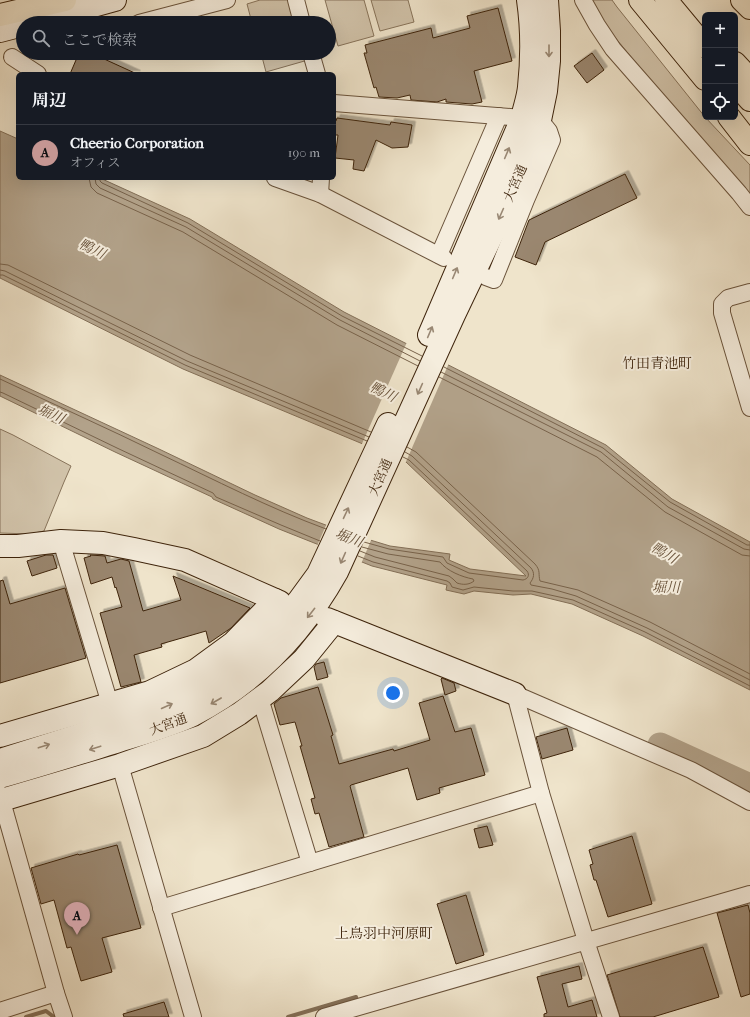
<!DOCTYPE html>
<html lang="ja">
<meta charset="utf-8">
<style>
body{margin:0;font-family:"IM FELL French Canon","Noto Serif JP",serif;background:#242831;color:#f1f3f6}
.controls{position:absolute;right:12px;top:12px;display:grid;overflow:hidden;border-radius:6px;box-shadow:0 4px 16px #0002}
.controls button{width:36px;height:36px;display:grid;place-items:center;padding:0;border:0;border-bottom:1px solid #363941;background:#171b24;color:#f1f3f6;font:20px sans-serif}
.you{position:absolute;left:393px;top:693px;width:14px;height:14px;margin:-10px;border:3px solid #fff;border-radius:50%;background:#1a73e8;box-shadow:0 0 0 6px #1a73e833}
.badge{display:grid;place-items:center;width:26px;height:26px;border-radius:50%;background:#c59692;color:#111;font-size:13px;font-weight:700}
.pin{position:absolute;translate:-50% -33px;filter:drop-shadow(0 1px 2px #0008)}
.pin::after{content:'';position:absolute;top:21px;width:14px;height:12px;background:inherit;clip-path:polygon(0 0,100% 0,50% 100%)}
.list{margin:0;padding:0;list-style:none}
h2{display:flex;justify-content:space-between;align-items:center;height:52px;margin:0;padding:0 16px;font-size:17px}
h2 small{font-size:13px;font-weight:400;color:#9ea1a6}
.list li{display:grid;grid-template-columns:26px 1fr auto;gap:12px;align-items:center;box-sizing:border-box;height:56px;padding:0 16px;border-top:1px solid #363941}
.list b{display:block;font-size:15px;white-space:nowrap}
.list p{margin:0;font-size:13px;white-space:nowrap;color:#9ea1a6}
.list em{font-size:13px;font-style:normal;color:#9ea1a6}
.icon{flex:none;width:22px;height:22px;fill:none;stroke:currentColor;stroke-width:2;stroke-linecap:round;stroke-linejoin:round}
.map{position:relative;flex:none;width:750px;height:1017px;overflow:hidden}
.search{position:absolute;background:#171b24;box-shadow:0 4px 16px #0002;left:16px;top:16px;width:320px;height:44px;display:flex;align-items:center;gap:10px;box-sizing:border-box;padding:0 14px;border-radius:22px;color:#9ea1a6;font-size:15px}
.panel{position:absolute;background:#171b24;box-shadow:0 4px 16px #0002;left:16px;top:72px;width:320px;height:108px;border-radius:6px}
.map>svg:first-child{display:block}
.green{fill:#d1c3aa;stroke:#87735a}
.water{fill:#b2a28a;stroke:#836f57}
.pier{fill:#efe4cb}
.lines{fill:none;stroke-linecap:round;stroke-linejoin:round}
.shore{stroke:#78624a;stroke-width:1}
.stream{stroke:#836f57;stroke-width:4}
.river{stroke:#b2a28a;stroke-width:25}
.building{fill:#9a876f;stroke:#3d230b;filter:url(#shadow)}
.street-casing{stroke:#6a533b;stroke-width:18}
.secondary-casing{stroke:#3d230b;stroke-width:24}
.primary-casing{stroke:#3d230b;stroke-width:24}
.highway-casing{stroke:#3d230b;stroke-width:24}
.street{stroke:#f5eddd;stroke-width:16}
.secondary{stroke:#f5eddd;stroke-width:22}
.primary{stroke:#efe4cb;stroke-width:22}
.highway{stroke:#efe4cb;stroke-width:22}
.oneway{stroke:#998874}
.labels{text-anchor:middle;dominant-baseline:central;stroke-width:4;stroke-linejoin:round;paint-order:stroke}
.street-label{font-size:13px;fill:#3d230b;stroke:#f5eddd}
.water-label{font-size:14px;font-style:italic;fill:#664f37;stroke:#f5eddd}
.neighbourhood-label{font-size:14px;fill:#3d230b;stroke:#f5eddd}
</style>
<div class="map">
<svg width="750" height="1017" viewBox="0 0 750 1017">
<defs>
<filter id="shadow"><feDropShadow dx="3.5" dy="-3.5" stdDeviation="0" flood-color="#0004"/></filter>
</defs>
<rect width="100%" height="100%" fill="#efe4cb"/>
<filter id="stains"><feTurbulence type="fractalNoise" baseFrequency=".005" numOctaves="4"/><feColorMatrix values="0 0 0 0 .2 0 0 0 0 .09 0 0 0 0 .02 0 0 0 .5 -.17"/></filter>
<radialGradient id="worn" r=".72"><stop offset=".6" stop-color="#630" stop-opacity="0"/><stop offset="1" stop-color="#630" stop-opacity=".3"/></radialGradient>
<g class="green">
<path d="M260,0H291L298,23H252L247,4Z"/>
<path d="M325,0H364L374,36L338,46Z"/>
<path d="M371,0H408L414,22L380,31Z"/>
<path d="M589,0H612L617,7L705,117L750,165V195L739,181L688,124L631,57L609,30Z"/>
<path d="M261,53H306L308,60L266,72Z"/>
<path d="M0,429L13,435L71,466L64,482L44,531L30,534L0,533Z"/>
</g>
<path class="water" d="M0,131L18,139V178H100L190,219L344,312L606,445L672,499L750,542V690L643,636L572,604L531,594L513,595L474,591L464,594L446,590L447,585L372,566L279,529L213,499L212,497L115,452L0,396V375L159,449L255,495L307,518L347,533L390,546L450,554L449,560L470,569L526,576L406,462L183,369L0,278Z"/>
<g class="pier">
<path d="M407,342L449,363L405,464L361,446Z"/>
<path d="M327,523L348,531L372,538L361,564L317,546Z"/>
</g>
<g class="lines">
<g class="shore">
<path d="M89,178L91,187L97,193L183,232L337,325L418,366"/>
<path d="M95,178L96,184L100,188L186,227L340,320L420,361"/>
<path d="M100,178V181L102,183L188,223L342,316L422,356"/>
<path d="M0,264L8,265L190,355L371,432"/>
<path d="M0,270L5,271L187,361L369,437"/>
<path d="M0,275H3L185,365L367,441"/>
<path d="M444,367L603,448L670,502L747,545H750"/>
<path d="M441,372L601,452L668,507L744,549L750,550"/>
<path d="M439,377L597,457L665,512L742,555L750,556"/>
<path d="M0,379C53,404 107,428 160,454C215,480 269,508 326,529"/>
<path d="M0,392L3,393L117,448L213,493L216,497L281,525L320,541"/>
<path d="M407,447L416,452L535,564C541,571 538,574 540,581L578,590L650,622L750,674"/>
<path d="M405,452L412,456L531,568C535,573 534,578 530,583L531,585L552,589L576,596L647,628L750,680"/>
<path d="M364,542L389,549L443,557L447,563L469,573L523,580C528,579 530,575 527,571L409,460L403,457"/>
<path d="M360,551L375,557L449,576L453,579L457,583C463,585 469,585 474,581L473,579C462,577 447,571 440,562L388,554L362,547"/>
<path d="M358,556L373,562L447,581L450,583L452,587L463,590L474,587L513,591H532L573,600L645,632L750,686"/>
</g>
<g class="stream">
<path d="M26,1017L46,1011L54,1017"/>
<path d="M288,1017L356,997L358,1004"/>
</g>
<path class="river" d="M660,745L750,786"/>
</g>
<g class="building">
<path d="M498,8L512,61L474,71L482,102L472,104L446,102V99L437,102L411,100L410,95L397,98L379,97L376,87L374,88L364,53H367L365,45L431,28L433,38L470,28L467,16Z"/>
<path d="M79,53H91L137,74H70Z"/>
<path d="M592,53L604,70L587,83L574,66Z"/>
<path d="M337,118L390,125L391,122L412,125L408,147L392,148L376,140L364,171L353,169L354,160L335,158L338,135H334V120L336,121Z"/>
<path d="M625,174L637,198L545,242L536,265L515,257L529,220Z"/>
<path d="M46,555H53L57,568L32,576L27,561Z"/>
<path d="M90,555L105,556L107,563L121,559L129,561L143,611L181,600L173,576L250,608L231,628L209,643L206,631L161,644L162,647L134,655L141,682L121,687L100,613L122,607L116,587L115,588L112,577L91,584L84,558L91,556Z"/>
<path d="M3,580L10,604L65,588L86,658L0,683V581Z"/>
<path d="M324,662L328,677L317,680L314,667L316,664Z"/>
<path d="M442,678L454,683L456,691L445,695L441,679Z"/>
<path d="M318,687L333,735L331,736L339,764L393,749L394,751L430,740L419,703L443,696L455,732L471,728L485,775L439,788L440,793L417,800L408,768L351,785L350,786L364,837L329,847L319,813L315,814L311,799L315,798L300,746H302L295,722L280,725L274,704L281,698Z"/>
<path d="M567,728L573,750L542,759L536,737Z"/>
<path d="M487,826L493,845L479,848L474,829Z"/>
<path d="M632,836L652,904L608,917L596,880H594L590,865L593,864L589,850Z"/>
<path d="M117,845L141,928L102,938L112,972L81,981L71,947L67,948L54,900L41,904L31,868L78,854L79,855Z"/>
<path d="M466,895L484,955L456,964L437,904Z"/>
<path d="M748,905L750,913V994L741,997L717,913Z"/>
<path d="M703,947L719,997L653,1017H620L607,975Z"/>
<path d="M579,966L582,979L562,984L568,1007L592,1000L597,1017H544V1014L547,1013L537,977Z"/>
<path d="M164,1002L169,1017H124L123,1014Z"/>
</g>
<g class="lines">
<defs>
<g id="street">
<path d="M296,0L302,23"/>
<path d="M583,0L597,25L613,49L739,193L750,207"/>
<path d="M139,23L227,0"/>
<path d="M311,53L317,74"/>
<path d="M12,57L38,74"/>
<path d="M334,103L522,118"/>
<path d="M275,178L320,194L444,258"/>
<path d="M320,194L321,178"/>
<path d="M439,255L499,116"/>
<path d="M486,277L494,280L526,200L552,140L549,131L541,121"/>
<path d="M750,292L728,298L722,304V313L750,408"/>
<path d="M61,541L110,704"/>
<path d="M515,694L541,793L586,941L611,1017"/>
<path d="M515,694L691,770L750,802"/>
<path d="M260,698L310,863"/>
<path d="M120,765L193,1017"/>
<path d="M0,794L56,993L64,1017"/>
<path d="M161,908L541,793"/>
<path d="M0,1011L56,993"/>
<path d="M324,1017L750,894"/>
</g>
<g id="secondary">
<path d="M32,23L115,0"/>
<path d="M0,31L23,25"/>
<path d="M429,335L522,118C524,108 528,98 529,87C532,59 532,28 528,0"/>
<path d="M0,546H18L61,541L103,543L134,549L185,560L280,602"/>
<path d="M327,619L515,694"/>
<path d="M0,736L150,692L196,670L233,643L275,600"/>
<path d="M0,760L164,708L197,692L229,672L272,633L299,600L318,574L388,424"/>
<path d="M0,777C39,766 77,754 116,742C141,734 170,726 193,715C255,683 303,633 337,572L454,315L496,227L539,125L546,91L549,61V31L547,0"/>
<path d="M2,800L120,765L203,736L239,714L270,691L304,659L334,622"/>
</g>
<path id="primary" d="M742,0L750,8"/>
<g id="highway">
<path d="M640,0L705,79"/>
<path d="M666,0L705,47"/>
<path d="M0,15L65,0"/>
<path d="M735,63L750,79"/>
<path d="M735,83L750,100"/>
<path d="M729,117L750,144"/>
</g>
</defs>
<use href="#street" class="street-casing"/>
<use href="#secondary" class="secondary-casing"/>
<use href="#primary" class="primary-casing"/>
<use href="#highway" class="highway-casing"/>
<use href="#street" class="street"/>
<use href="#secondary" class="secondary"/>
<use href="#primary" class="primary"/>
<use href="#highway" class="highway"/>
</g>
<defs><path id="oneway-shaft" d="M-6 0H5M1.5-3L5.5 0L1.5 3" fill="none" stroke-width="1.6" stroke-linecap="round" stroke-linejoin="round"/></defs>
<g class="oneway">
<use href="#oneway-shaft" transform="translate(549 51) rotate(90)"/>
<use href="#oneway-shaft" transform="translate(507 153) rotate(-67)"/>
<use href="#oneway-shaft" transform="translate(501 214) rotate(114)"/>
<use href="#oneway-shaft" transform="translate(455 273) rotate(-67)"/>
<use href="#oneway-shaft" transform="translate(430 332) rotate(-67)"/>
<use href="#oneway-shaft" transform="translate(420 389) rotate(114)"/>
<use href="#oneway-shaft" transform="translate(346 513) rotate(-65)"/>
<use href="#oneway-shaft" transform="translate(343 558) rotate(114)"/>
<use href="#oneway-shaft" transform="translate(311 613) rotate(128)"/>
<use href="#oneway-shaft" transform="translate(216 701) rotate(150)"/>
<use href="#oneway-shaft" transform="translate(167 706) rotate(-24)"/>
<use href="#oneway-shaft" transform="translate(44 746) rotate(-18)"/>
<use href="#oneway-shaft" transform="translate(95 748) rotate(162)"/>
</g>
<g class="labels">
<g class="street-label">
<text transform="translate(515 183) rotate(-66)">大宮通</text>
<text transform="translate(380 477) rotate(-66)">大宮通</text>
<text transform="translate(168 724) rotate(-20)">大宮通</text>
</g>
<g class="water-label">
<text transform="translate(92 249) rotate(26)">鴨川</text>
<text transform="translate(383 392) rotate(26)">鴨川</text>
<text transform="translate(51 414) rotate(25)">堀川</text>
<text transform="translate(349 538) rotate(21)">堀川</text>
<text transform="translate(664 553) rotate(30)">鴨川</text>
<text x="666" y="587">堀川</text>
</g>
<g class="neighbourhood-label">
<text x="657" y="363">竹田青池町</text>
<text x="384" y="933">上鳥羽中河原町</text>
</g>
</g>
<rect width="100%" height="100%" filter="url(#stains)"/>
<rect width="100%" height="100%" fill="url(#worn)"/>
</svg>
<div class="controls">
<button>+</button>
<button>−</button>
<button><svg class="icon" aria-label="locate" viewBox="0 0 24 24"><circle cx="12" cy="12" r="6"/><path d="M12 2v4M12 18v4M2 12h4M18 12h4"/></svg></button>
</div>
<div class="you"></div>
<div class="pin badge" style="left:77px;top:935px">A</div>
<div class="search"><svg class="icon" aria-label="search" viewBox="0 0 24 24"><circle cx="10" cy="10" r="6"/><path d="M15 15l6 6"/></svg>ここで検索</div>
<section class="panel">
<h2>周辺<small></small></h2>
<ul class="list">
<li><span class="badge">A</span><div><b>Cheerio Corporation</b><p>オフィス</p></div><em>190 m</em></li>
</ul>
</section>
</div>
